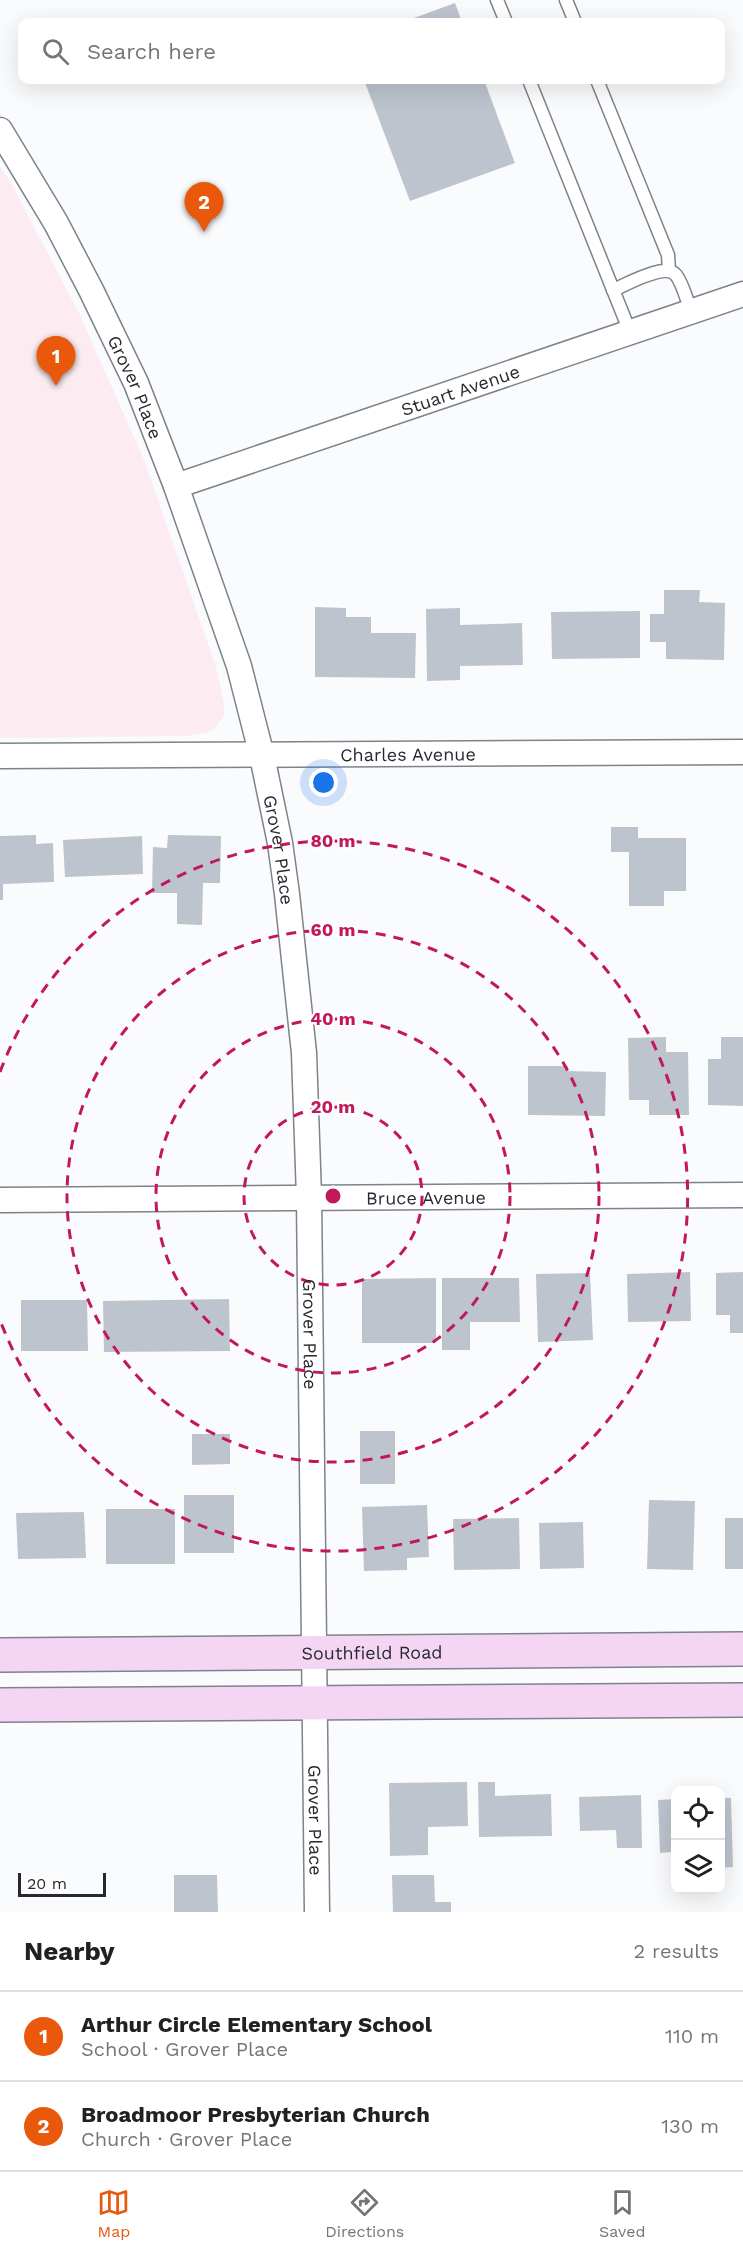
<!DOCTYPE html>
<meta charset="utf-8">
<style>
body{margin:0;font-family:"Work Sans",sans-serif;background:#f2f2f2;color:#202124}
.controls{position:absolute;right:18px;bottom:18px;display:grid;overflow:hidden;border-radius:12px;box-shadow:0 6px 24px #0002}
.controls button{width:54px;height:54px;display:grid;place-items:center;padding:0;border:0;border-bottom:2px solid #e0e0e0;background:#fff;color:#202124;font:30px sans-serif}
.scale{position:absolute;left:18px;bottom:15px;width:88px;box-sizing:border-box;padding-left:6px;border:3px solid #27292d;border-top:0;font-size:16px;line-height:21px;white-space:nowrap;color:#27292d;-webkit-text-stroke:4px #fff;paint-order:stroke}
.you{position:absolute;left:324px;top:783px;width:21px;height:21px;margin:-15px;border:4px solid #fff;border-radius:50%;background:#1a73e8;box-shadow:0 0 0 9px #1a73e833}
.badge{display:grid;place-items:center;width:39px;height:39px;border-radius:50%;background:#ea580c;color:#fff;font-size:20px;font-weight:700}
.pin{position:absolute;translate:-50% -50px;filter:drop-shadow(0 2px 3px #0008)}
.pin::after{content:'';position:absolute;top:32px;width:21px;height:18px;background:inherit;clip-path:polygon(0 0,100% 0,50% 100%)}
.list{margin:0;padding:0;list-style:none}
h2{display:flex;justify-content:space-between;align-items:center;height:78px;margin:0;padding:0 24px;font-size:26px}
h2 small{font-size:20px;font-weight:400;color:#757577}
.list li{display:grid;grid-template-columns:39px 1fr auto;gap:18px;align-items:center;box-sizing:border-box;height:90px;padding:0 24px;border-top:2px solid #e0e0e0}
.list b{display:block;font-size:22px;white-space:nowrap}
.list p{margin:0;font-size:20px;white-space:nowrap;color:#757577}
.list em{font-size:20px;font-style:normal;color:#757577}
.icon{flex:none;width:33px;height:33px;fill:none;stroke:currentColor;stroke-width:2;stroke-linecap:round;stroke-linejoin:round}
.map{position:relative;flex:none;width:743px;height:1912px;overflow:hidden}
.search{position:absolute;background:#fff;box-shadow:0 6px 24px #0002;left:18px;right:18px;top:18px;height:66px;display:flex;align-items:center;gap:15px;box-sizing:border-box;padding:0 21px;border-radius:12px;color:#757577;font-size:22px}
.sheet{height:258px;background:#fff}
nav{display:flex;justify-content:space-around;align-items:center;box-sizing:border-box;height:84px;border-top:2px solid #e0e0e0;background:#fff;font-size:16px;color:#757577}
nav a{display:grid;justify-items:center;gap:3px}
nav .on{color:#ea580c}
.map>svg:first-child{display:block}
.education{fill:#fcecf1}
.building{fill:#bdc4ce}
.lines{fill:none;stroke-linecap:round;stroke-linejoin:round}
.lane-casing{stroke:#7c838c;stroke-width:15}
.street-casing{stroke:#7c838c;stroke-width:27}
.secondary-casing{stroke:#7c838c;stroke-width:36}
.lane{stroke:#fff;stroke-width:12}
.street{stroke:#fff;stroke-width:24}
.secondary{stroke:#f4d6f4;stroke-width:33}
.ring{fill:none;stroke:#c2185b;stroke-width:3;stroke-dasharray:10 8}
.labels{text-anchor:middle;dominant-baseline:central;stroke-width:4.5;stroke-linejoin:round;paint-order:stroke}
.street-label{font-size:18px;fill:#27292d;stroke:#fff}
.centre{fill:#c2185b;stroke:#fff;stroke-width:3}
.ring-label{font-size:18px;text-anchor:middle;font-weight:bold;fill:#c2185b;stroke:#fff;stroke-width:4.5;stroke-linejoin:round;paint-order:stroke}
</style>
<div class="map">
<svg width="743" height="1912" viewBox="0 0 743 1912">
<rect width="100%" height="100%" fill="#fafbfd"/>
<path class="education" d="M0,166L13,187L79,313L144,460L216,667L224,704V716L215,728L209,732L187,736L0,738Z"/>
<g class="building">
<path d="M455,3L462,22H403Z"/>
<path d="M364,80H484L515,163L410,201Z"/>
<path d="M664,590H700L699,602L725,603L724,660L666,659V642H650V614H664Z"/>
<path d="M315,607L346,608V617H371V633H416L415,678L315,677Z"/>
<path d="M460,608V625L522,623L523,665L460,666V680L427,681L426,609Z"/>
<path d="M640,611V658L552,659L551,612Z"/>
<path d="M611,827H638V838H686V891H664V906H629V852H611Z"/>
<path d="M36,835V844L53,843L54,882L3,884V900H0V836Z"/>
<path d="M168,835L221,836L220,883H203L202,925L177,924V893H152L153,847L167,848Z"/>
<path d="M142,836L143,874L65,877L63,840Z"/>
<path d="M666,1037V1052H688L689,1115H649V1100H629L628,1038Z"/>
<path d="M721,1037H743V1106L708,1105V1059H721Z"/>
<path d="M528,1066H568V1071L606,1072L605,1116L528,1115Z"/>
<path d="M690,1272L691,1321L628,1322L627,1274Z"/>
<path d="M743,1272V1333H730V1315H716V1273Z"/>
<path d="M590,1273L593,1340L538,1342L536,1274Z"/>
<path d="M436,1278V1343H362V1279Z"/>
<path d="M442,1278H519L520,1322H470V1350H442Z"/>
<path d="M229,1299L230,1351L104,1352L103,1301Z"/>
<path d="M21,1300H87L88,1351H21Z"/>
<rect x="360" y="1431" width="35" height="53"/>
<path d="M192,1434H230V1464L192,1465Z"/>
<rect x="184" y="1495" width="50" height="58"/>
<path d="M649,1500L695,1501L693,1570L647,1569Z"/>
<path d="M427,1505L429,1557L407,1558V1570L364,1571L362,1507Z"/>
<rect x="106" y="1509" width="69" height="55"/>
<path d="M84,1512L86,1558L18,1559L16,1513Z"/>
<path d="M519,1518L520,1569L454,1570L453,1519Z"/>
<rect x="725" y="1518" width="18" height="51"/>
<path d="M583,1522L584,1568L540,1569L539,1523Z"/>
<path d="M467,1782L468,1826L428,1827V1855L390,1856L389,1783Z"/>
<path d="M478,1782H495V1796L551,1794L552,1836L479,1837Z"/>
<path d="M641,1795L642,1848H617L616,1830L580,1831L579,1797Z"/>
<path d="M720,1798H731L733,1867L720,1868Z"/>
<path d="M676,1799V1869H672L671,1852L660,1853L658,1800Z"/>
<path d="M174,1875H217L218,1912H174Z"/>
<path d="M392,1875H434L435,1902H451V1912H393Z"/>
</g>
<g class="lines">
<defs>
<g id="lane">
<path d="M497,0L506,22"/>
<path d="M566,0L575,22"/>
<path d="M529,80L630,332"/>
<path d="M597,80L668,255L669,271"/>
<path d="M613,290C626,285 665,262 676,275C683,284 687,301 691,311"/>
</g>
<g id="street">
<path id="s1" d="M0,130L56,223L91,290L136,383L176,486L239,666L262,756L280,843L287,894L304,1053L309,1197L317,1912"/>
<path id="s2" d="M176,486L743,294"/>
<path id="s3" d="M0,756L743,752"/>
<path id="s4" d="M0,1200L743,1195"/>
</g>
<g id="secondary">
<path id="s5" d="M0,1655L743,1649"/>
<path d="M0,1705L743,1700"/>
</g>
</defs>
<use href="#lane" class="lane-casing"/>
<use href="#street" class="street-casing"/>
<use href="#secondary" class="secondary-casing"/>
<use href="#lane" class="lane"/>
<use href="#street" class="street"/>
<use href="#secondary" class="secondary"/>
</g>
<g class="ring">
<circle cx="333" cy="1196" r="89"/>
<circle cx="333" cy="1196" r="177"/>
<circle cx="333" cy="1196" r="266"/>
<path d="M0 1072A355 355 0 1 1 0 1320"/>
</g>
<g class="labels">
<g class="street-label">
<text stroke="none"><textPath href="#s1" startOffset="291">Grover Place</textPath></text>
<text stroke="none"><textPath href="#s2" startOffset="300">Stuart Avenue</textPath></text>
<text stroke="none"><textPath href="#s3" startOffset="408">Charles Avenue</textPath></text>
<text stroke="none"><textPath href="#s1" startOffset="777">Grover Place</textPath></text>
<text stroke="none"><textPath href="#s4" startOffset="426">Bruce Avenue</textPath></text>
<text stroke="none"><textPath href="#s1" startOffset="1263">Grover Place</textPath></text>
<text stroke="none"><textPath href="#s5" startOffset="372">Southfield Road</textPath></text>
<text stroke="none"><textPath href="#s1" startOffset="1749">Grover Place</textPath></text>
</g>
</g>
<circle cx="333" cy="1196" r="9" class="centre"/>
<g class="ring-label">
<text x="333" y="847">80 m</text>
<text x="333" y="936">60 m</text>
<text x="333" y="1025">40 m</text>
<text x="333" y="1113">20 m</text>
</g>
</svg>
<div class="controls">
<button><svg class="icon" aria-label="locate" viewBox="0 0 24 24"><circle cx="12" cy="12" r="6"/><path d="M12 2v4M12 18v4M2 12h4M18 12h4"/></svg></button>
<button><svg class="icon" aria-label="layers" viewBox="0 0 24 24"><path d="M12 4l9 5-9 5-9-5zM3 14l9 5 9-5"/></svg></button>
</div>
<div class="scale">20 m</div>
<div class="you"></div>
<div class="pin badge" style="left:56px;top:386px">1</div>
<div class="pin badge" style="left:204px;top:232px">2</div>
<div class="search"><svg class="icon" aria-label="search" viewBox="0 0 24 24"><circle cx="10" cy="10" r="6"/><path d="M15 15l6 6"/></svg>Search here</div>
</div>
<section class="sheet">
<h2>Nearby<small>2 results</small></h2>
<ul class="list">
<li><span class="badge">1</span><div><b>Arthur Circle Elementary School</b><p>School · Grover Place</p></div><em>110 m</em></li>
<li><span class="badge">2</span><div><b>Broadmoor Presbyterian Church</b><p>Church · Grover Place</p></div><em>130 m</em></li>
</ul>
</section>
<nav>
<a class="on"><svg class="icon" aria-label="map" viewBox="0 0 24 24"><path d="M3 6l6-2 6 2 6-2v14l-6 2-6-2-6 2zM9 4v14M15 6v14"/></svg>Map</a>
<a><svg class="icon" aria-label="directions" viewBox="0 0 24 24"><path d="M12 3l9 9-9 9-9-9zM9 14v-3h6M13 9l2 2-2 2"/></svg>Directions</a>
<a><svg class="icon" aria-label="saved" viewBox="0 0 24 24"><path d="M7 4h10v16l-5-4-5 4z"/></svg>Saved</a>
</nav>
